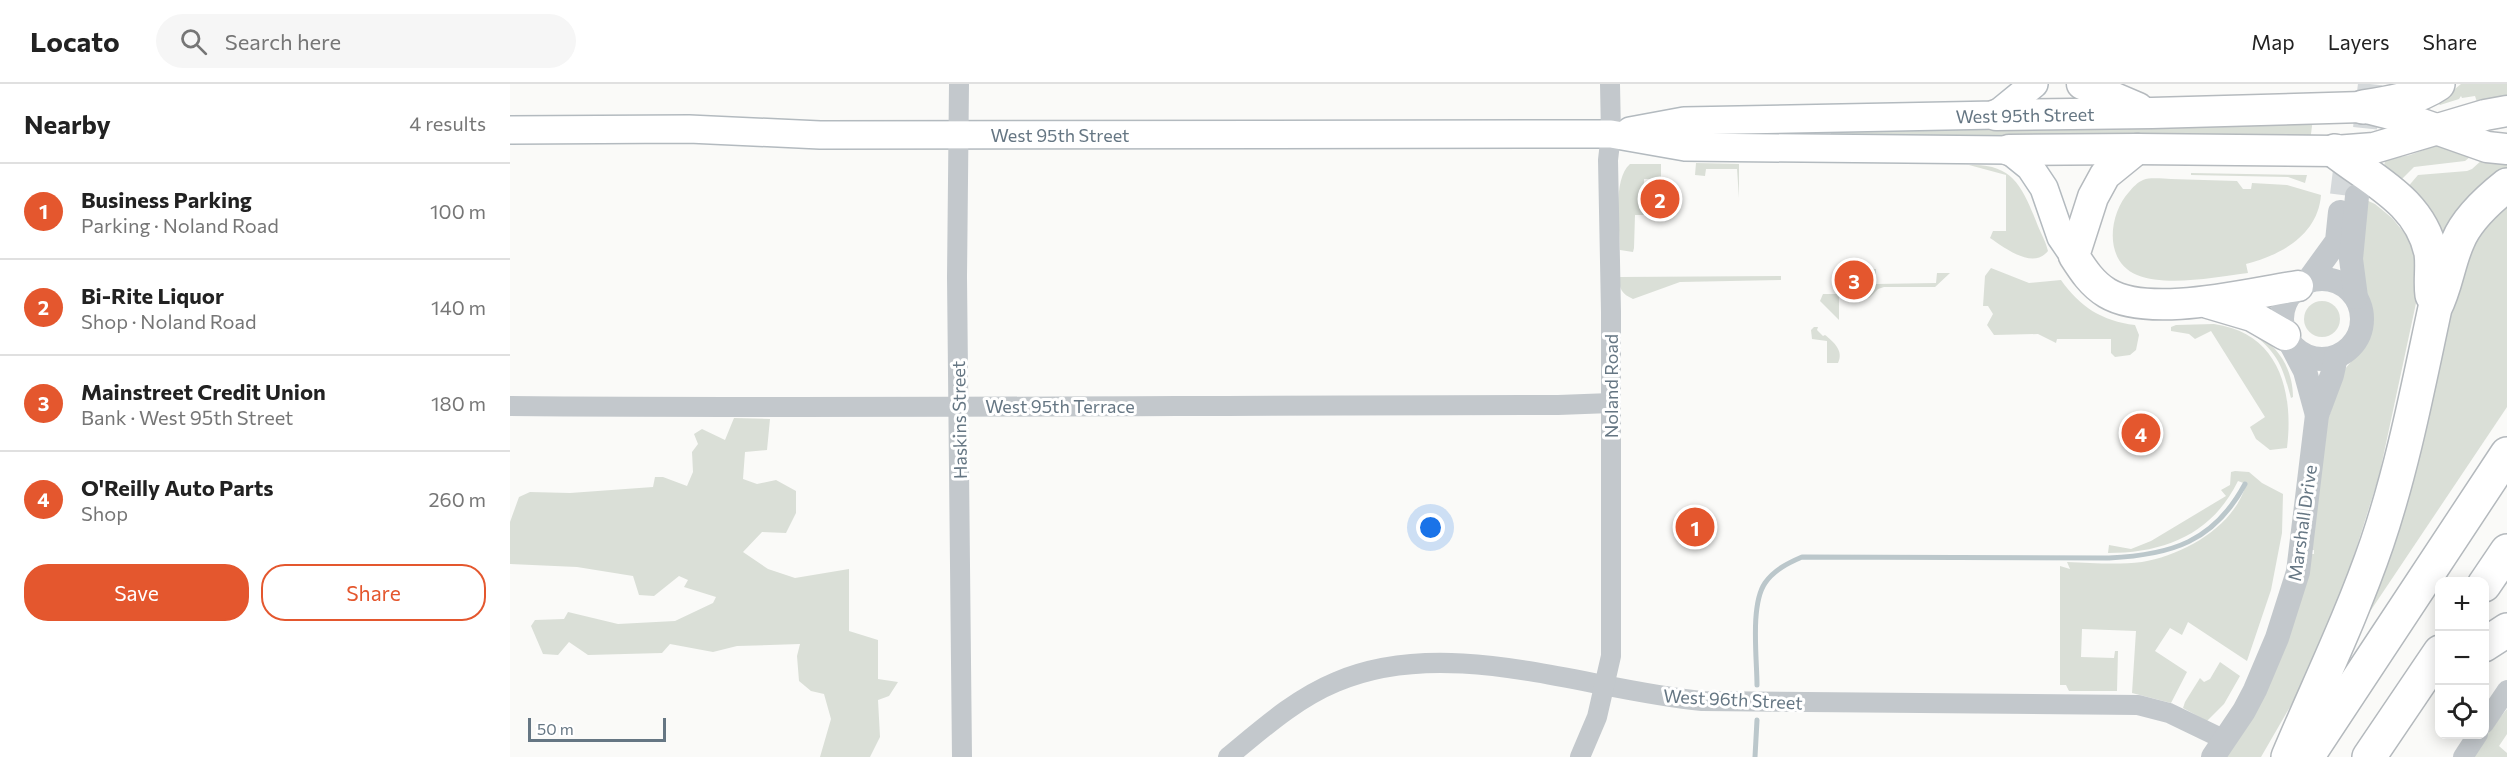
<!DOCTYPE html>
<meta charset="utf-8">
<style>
body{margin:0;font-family:Commissioner,sans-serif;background:#f6f6f6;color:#222}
.controls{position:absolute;right:18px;bottom:18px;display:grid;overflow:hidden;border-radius:12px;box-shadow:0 3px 15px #0003}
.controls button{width:54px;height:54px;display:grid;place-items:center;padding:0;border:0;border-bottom:2px solid #e0e0e0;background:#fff;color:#222;font:30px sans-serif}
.scale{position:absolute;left:18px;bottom:15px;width:138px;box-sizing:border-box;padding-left:6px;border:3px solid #657683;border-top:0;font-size:16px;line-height:21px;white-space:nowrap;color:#657683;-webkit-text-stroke:4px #fff;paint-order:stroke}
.you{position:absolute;left:921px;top:444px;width:21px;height:21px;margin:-15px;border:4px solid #fff;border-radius:50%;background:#1a73e8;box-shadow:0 0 0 9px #1a73e833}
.badge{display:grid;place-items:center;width:39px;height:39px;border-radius:50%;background:#e4572e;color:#fff;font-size:20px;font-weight:700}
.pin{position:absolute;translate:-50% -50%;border:3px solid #fff;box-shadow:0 2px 6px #0006}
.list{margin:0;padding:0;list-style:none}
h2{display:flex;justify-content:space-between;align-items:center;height:78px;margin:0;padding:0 24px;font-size:26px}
h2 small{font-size:20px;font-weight:400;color:#767676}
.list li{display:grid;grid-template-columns:39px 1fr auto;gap:18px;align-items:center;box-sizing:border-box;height:96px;padding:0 24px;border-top:2px solid #e0e0e0}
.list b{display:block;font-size:22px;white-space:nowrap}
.list p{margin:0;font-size:20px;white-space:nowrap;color:#767676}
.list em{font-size:20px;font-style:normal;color:#767676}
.actions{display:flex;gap:12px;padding:18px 24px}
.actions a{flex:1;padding:14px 0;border:2px solid #e4572e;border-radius:24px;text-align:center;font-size:21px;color:#e4572e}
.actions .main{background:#e4572e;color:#fff}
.icon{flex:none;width:33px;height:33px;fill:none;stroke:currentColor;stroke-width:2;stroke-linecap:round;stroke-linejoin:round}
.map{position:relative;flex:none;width:1997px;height:673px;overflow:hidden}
header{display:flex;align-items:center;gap:36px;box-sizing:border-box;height:84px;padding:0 30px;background:#fff;border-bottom:2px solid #e0e0e0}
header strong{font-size:28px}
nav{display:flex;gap:33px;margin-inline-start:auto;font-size:21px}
.search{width:420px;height:54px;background:#f6f6f6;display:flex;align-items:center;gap:15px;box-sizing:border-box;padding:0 21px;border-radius:33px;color:#767676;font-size:22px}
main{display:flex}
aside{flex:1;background:#fff}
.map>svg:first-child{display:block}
.green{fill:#dadfd7}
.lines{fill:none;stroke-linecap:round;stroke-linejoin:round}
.stream{stroke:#bbc7cb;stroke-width:5}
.tertiary-tunnel{stroke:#d5d9db;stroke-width:24;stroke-dasharray:24 12;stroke-linecap:butt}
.secondary-casing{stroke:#b3babf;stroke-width:30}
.primary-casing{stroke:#b5babe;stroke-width:33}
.motorway-casing{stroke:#b4b9bd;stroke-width:36}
.minor{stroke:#c3c8cc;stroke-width:20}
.tertiary{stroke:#c3c8cc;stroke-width:24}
.secondary{stroke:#fff;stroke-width:27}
.primary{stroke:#fff;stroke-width:30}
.motorway{stroke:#fff;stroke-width:33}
.labels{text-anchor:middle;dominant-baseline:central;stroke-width:6;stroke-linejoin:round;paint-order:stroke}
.street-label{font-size:18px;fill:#657683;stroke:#fff}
</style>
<header>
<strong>Locato</strong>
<div class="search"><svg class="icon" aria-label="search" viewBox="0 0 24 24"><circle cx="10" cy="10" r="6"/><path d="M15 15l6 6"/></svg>Search here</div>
<nav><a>Map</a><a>Layers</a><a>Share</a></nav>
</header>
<main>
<aside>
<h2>Nearby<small>4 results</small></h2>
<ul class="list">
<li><span class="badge">1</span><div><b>Business Parking</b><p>Parking · Noland Road</p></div><em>100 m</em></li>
<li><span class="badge">2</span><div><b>Bi-Rite Liquor</b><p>Shop · Noland Road</p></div><em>140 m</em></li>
<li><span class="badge">3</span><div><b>Mainstreet Credit Union</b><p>Bank · West 95th Street</p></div><em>180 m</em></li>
<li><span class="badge">4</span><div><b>O'Reilly Auto Parts</b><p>Shop</p></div><em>260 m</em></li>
</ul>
<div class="actions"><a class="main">Save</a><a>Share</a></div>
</aside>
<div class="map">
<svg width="1997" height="673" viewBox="0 0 1997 673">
<rect width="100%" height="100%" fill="#fafaf8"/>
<g class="green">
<path d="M1951,0H1997V15L1967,18L1965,12L1952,14L1951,12L1949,15L1930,21L1928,19Z"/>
<path d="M1803,34L1800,58L1321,53V49L1358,46Z"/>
<path d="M1927,61L1960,73L1955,77L1904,83L1888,99L1873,91L1875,76L1900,71Z"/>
<path d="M1972,76L1997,79V90L1938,162L1896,105L1908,91L1957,87L1962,85Z"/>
<path d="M1186,79L1229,80V114L1227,85H1196L1195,92L1185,91Z"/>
<path d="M1120,80H1151V95H1134V131H1125L1124,164L1123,168L1110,166C1110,143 1102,96 1120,80Z"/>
<path d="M1459,81C1502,79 1512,102 1526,137C1530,148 1535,155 1538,167C1523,186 1495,164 1480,154L1483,147H1496V91Z"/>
<path d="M1681,89L1797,91L1795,99L1778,93L1681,91Z"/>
<path d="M1661,95L1727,97L1733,105H1741L1742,99L1777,101L1811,111C1808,151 1771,171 1736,180L1738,189C1707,193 1657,203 1627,191C1593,177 1599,130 1619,108C1623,103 1628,98 1633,96C1641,93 1653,95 1661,95Z"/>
<path d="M1997,114V323L1861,526L1855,522L1950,176Z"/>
<path d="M1854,115L1865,120L1882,134L1905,162L1909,205L1869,392L1837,494L1812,559L1788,609L1751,673H1716L1800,470H1804V466H1801L1812,353L1835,285L1857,258L1863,238L1861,220L1851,193Z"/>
<path d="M1481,184L1519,199L1551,196C1570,223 1592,237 1625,241L1629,251L1626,266L1620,271L1605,273L1601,269V255H1547L1546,259L1528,250L1484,251L1477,241L1483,230L1478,222H1473L1475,192Z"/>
<path d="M1331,185H1366V200L1426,199L1427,189H1440L1425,203H1374L1368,205L1359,214L1354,208H1333L1330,205Z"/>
<path d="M1271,192V196L1170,198L1123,215C1112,210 1109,205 1109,193Z"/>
<path d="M1313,210H1327L1329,212V236L1310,217Z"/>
<circle cx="1812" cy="235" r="18"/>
<path d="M1704,240C1769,249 1784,307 1777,364L1760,366L1746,355L1740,343L1755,333L1701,247L1685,255L1679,250L1661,247V243L1666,241Z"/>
<path d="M1304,243H1308L1307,246L1313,252L1315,251C1324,258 1334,267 1328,279H1317V257L1302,255L1301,246Z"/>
<path d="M1744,251C1769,260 1783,287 1783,313L1781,314C1773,285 1769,270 1744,251Z"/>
<path d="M224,334L260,335L257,366L235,368L233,395L247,400L266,396L286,407V429L276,449L252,448L233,468L258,485L285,494L339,485V547L368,556V595L388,598L379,612L368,616L370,653L360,673H310L321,635L314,610L301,607L289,597L287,572L290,560L227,562L203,568L160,560L152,569L78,571L59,558L48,571L33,570L21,542L25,536L54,535L58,528L108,540L165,537L203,519L206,513L174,503L178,496L169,492L144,512L129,511L123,492L67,483L0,480V438L9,413L20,408L60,409L143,403L145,393H153L177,402L183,388L182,368L188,360L184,350L192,345L215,356Z"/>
<path d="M1725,387L1739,388L1752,399L1773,410L1772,449L1761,506L1737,577L1678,538L1672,551L1660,544L1645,567L1677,588L1661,619L1622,609L1626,547L1572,545L1571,573L1604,574L1605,567H1608L1607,607H1559L1556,601H1550V482L1560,485L1557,478C1582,479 1608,481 1632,478C1674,471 1725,442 1736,400L1728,397C1702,450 1655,469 1598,469L1599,461L1621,465L1641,457L1716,412L1711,406L1720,401L1721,388Z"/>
<path d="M1710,578L1730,592L1714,620L1697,637L1673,624L1675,618L1690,594L1694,598L1700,595Z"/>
<path d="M1997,625V650L1989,662L1997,669V673H1957Z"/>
</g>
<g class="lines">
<g class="stream">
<path d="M1247,601C1247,575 1240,521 1255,499C1264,486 1278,479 1292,473L1599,474C1661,471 1704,458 1735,400"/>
<path d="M1245,673L1247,636"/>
</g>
<g class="tertiary-tunnel">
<path d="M1851,80L1860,0"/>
<path d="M1832,111L1838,62"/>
</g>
<defs>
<g id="secondary">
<path d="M0,46L179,45L310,51L1101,50L1175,63L1499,66L1520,83L1534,104L1551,153L1564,172"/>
<path d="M1120,47L1174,37L1486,31L1524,0"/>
</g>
<g id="primary">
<path d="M1572,0L1628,24"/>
<path d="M1486,31L1642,29L1853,23L1892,33L1977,63L1997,65"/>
<path d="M1627,65L1595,91L1583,113L1564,172C1573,186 1582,200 1597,209C1640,235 1740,209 1788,202"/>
<path d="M1499,66L1627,65L1825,67L1864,64L1975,31L1997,27"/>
<path d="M1698,219L1742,232L1775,251"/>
</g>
<g id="motorway">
<path d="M1853,23C1879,19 1906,15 1928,0"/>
<path d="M1825,67C1863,97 1910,117 1921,169C1923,183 1920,197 1922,211"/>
<path d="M1974,501L1997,467"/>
<path d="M1974,561L1997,546"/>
<path d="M1778,673C1808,602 1842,532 1867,459C1893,382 1908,303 1925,224C1936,203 1938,179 1948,157C1957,135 1978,116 1997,101"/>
<path d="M1797,673L1997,370"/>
<path d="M1859,673L1930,568"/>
</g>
</defs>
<use href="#secondary" class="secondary-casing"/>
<use href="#primary" class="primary-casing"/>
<use href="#motorway" class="motorway-casing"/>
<g class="minor">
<path d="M449,0L447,193L452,673"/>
<path d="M0,322C349,325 699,321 1048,321L1101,319"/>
<path d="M1974,640L1997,606"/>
<path d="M718,673C752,645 785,615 826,598C938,550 1076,606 1192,617L1628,621L1659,629L1715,656"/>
<path d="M1070,673L1087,633L1101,572V228L1098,76L1101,50L1100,0"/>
<path d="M1953,673L1968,650"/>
</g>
<g class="tertiary">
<circle cx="1812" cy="235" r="40"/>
<path d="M1798,197L1827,157L1830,128"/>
<path d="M1846,213L1841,175L1847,112"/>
<path d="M1782,262L1795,287L1807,331"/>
<path d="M1703,673L1734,627L1745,606L1767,554L1788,488L1807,331L1822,291L1826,273"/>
</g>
<use href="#secondary" class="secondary"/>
<use href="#primary" class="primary"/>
<use href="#motorway" class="motorway"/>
</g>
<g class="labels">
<g class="street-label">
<text transform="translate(1515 31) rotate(-1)">West 95th Street</text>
<text x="550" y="51">West 95th Street</text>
<text transform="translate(1101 302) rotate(-90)">Noland Road</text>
<text x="550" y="322">West 95th Terrace</text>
<text transform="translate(449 336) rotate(-91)">Haskins Street</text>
<text transform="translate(1792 439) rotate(-82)">Marshall Drive</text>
<text transform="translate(1223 615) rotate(3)">West 96th Street</text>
</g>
</g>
</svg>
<div class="controls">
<button>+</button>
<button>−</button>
<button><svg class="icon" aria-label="locate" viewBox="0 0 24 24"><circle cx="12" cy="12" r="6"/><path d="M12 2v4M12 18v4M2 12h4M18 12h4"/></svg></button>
</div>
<div class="scale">50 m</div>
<div class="you"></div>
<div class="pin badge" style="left:1185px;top:443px">1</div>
<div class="pin badge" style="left:1150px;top:115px">2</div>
<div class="pin badge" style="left:1344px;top:196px">3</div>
<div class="pin badge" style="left:1631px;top:349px">4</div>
</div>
</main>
